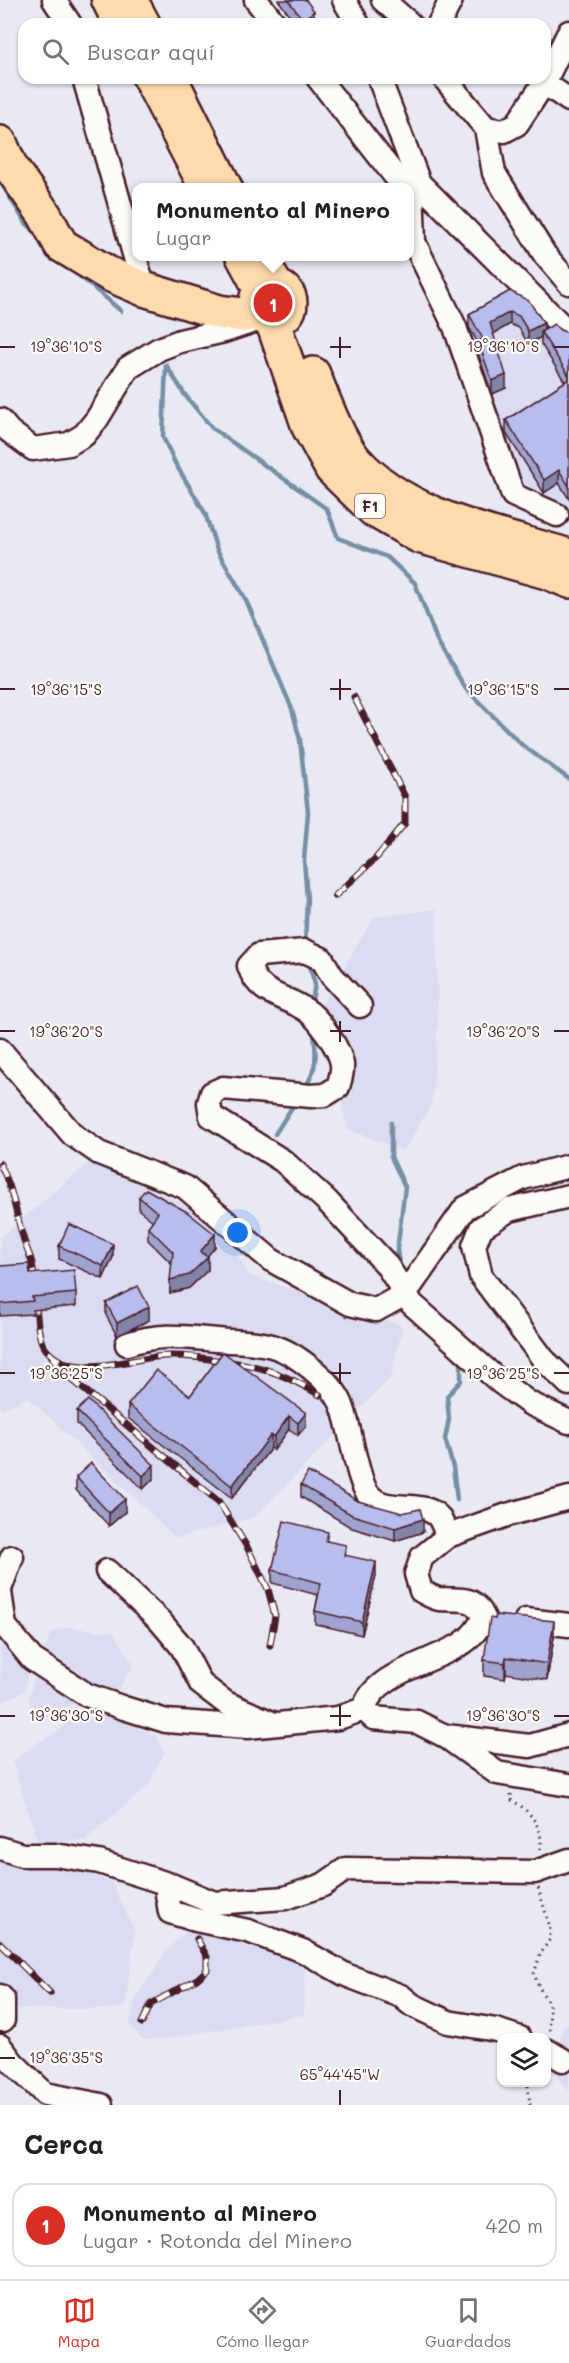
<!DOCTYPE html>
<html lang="es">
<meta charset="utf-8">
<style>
body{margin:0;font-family:Mali,sans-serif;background:#f6f6f6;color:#202124}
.controls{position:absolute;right:18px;bottom:18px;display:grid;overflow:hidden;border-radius:12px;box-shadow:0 2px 4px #0004}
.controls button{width:54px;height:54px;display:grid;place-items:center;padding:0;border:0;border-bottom:2px solid #e0e0e0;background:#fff;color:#202124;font:30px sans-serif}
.you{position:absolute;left:238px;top:1233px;width:21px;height:21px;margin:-15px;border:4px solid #fff;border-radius:50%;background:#1a73e8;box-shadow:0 0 0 9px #1a73e833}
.badge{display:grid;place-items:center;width:39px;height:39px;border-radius:50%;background:#d93025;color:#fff;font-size:20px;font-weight:700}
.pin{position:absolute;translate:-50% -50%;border:3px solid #fff;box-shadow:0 2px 6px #0006}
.popup{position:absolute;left:132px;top:183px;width:282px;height:78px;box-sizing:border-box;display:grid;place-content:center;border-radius:12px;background:#fff;filter:drop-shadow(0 2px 4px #0005);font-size:20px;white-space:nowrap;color:#757577}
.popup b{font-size:22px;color:#202124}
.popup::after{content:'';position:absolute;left:50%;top:100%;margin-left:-12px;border:12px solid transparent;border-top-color:#fff}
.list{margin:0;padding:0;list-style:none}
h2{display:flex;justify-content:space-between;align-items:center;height:78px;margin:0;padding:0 24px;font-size:26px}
h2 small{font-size:20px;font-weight:400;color:#757577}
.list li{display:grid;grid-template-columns:39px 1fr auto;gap:18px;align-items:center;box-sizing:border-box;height:84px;margin:0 12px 12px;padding:0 12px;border:2px solid #e0e0e0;border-radius:18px}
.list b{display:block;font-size:22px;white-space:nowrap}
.list p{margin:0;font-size:20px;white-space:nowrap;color:#757577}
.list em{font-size:20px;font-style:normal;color:#757577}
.icon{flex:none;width:33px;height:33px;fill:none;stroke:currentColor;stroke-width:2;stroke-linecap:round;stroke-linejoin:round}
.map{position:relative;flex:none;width:569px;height:2105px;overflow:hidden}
.search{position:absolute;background:#fff;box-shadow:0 2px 4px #0004;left:18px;right:18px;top:18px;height:66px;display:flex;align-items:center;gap:15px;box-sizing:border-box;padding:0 21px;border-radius:18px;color:#757577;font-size:22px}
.sheet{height:174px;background:#fff}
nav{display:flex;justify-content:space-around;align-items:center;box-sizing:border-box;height:84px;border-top:2px solid #e0e0e0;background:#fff;font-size:16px;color:#757577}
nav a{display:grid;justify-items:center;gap:3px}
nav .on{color:#d93025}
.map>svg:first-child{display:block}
.built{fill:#dbdcf2}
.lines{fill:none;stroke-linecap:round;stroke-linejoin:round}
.stream{stroke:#768fa4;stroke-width:4.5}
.minor-casing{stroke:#4a1f2b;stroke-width:27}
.major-casing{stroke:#4a1f2b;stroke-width:33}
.highway-casing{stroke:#4a1f2b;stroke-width:38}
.path{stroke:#4a1f2b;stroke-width:3;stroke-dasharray:1.5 4.5;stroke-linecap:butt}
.minor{stroke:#fdfcf7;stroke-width:22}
.major{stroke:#fedbac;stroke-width:28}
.highway{stroke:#fedbac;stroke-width:33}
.rail-casing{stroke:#4a1f2b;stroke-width:7}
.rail{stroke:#fdfcf7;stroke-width:4.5;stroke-dasharray:14;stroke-linecap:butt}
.wall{fill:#9fa3cd;stroke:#4a1f2b;stroke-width:1.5}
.shaded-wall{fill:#8284a7;stroke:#4a1f2b;stroke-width:1.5}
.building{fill:#b9bdee;stroke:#4a1f2b;stroke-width:1.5}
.ticks{fill:none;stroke:#4a1f2b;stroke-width:2}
.labels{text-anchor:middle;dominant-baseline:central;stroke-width:4.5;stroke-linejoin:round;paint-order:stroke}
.shield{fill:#fdfcf7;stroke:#806168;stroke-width:1.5}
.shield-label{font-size:15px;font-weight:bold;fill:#4a1f2b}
.ticks-label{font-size:15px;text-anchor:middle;fill:#4a1f2b;stroke:#fdfcf7;stroke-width:4.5;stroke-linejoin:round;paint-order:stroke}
</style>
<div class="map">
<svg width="569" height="2105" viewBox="0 0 569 2105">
<rect width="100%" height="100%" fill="#e9e9f4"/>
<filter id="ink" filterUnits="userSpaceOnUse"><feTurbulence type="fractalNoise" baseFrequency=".0167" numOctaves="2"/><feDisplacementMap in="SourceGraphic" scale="12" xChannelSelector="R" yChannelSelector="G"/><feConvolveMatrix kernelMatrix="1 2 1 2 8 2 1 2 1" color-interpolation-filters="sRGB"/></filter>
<g filter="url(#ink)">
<g class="built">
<path d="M518,293L569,339V516L519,489L465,323Z"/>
<path d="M436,909L438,1023L432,1103L404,1151L347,1129L321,1006L374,917Z"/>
<path d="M94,1158L219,1223L249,1275L403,1326L391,1377L255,1517L176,1538L28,1397L0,1410V1236L1,1237Z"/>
<path d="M67,1627L113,1632L134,1665L114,1696L73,1704L36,1722L28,1699L51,1632Z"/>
<path d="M0,1637L28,1667L25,1691L1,1703Z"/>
<path d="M87,1706L156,1736L165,1752L147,1787L85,1840L38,1843L12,1761L36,1744L61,1729Z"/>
<path d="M0,1854L31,1867L88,1873L112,1883L135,1932L125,2006L111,2009H0Z"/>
<path d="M192,1926L305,1956L304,2015L165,2039L143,2040L129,2025L136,1996L153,1973L164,1953Z"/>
<path d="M569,2023V2091L553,2072L563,2026Z"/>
</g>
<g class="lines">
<g class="stream">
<path d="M0,181L25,222L37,234"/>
<path d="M73,270L121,311"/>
<path d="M166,365L163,437L175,463L205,513L217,550L246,600L292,709L300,740L308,812L304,860L307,899L305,944"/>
<path d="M166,365L185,395L212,428L327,509L338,538L387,557L415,583L438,643L466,689L522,745L569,779"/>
<path d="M308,961L315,984L311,1006"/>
<path d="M304,1089C318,1069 317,1053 313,1029"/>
<path d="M391,1123V1157L405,1187L397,1251L400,1268"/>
<path d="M275,1134L296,1101"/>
<path d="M455,1357L461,1363V1381L447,1396L449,1419L445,1439L453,1467L457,1500"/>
</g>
<defs>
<g id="minor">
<path d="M54,0L70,24"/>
<path d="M256,0L275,24"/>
<path d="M344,0L358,24"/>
<path d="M383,0L410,24"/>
<path d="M439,24L451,0"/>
<path d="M84,78L144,289"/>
<path d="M318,78L395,176L412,186L419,183L569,333"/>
<path d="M379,78L419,183"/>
<path d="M444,78L486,128L494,173L545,255L569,283"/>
<path d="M544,83L569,100"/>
<path d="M486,128L504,131L517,124L544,83L569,32"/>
<path d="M412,186L414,242L455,327L513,495L557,515"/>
<path d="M0,420L9,431L33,449L69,444L84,435L97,419L128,368L159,349L180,341L224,331L257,320"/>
<path d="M360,1006L332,976L322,959L305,951L259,955L249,966C260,999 287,994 310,1013C321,1022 340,1050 342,1064C343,1072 340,1080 338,1087L325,1095L311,1096L223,1088L212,1093L209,1103L211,1116L283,1161L327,1201L386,1264L412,1304L500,1382L529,1403L569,1422"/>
<path d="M0,1050L73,1135L99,1153L185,1187L271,1260L350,1304L376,1310L405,1294L465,1208L523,1178L569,1166"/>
<path d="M569,1196L509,1210L481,1228L474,1246L481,1276L544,1360L569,1384"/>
<path d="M127,1344C161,1333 183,1337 217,1340C235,1342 254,1341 272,1346C295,1352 331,1381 341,1403C351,1426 356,1480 369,1495C386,1515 420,1499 438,1516C442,1521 445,1531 448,1536"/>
<path d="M569,1498L507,1515L448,1536L422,1557L416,1574L421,1591C427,1594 433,1598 439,1599C462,1601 473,1594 484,1618C478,1628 473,1636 463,1643C434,1662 373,1673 364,1709L373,1718L417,1722L445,1736L497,1773L569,1785"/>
<path d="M107,1571L160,1621L182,1647L201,1684L226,1703L272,1723"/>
<path d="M0,1589L12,1557"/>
<path d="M0,1592L5,1626L32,1659L87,1695L124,1708L166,1721L248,1727L338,1718L364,1709"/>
<path d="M526,1620L569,1625"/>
<path d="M446,1736L530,1746L569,1735"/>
<path d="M0,1848L22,1855H55L99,1862L171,1885L214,1903L285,1898L323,1885L346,1869L535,1872L569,1860"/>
<path d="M171,1885L167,1894L170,1912L196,1920L248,1931L303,1951L346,1975L401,1996L412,2005L448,2022L496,2030L520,2038"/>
<path d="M0,1996L3,1999V2020H0"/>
<path d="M0,2046L13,2063L45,2094L101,2105"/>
<path d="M546,2050L563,2060"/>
</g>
<g id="major">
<path d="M106,0L118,24"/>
<path d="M133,0L146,24"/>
<path d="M147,78L204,188"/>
<path d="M173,78L228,188"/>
<path d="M240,256L260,293"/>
<path d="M263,256L279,287"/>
</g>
<g id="highway">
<path d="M0,143L11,168L44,214L61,245L109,274L144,289L219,312L243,315L259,312"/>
<circle cx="273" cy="303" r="17"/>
<path d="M272,320L309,427L332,469L374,510L419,536L547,572L569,581"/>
<path d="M313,374C323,399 338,440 355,460C407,519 497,534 569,556"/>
</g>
</defs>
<use href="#minor" class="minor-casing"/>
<use href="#major" class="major-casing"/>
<use href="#highway" class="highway-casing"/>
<g class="path">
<path d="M511,1794V1800C531,1810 545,1830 540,1852"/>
<path d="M538,1888L550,1927V1939L540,1955L534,1974L539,1987L549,2004L550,2034"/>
<path d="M530,2105L528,2086L531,2082"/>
</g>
<use href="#minor" class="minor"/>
<use href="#major" class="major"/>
<use href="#highway" class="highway"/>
<defs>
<g id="rail">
<path d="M335,896L377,857L405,823V797L354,697"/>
<path d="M0,1164C13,1189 15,1211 23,1237C25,1246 30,1255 32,1263C36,1281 35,1332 43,1345C67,1384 131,1357 167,1356C188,1355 211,1359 231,1362C265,1366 291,1378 320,1395"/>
<path d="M52,1357L63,1372L219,1502L247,1547L268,1589L275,1616L270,1645"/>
<path d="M0,1943L50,1993"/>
<path d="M142,2023L151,2004L197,1979L207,1970V1957L197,1939"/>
</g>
</defs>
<use href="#rail" class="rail-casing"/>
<use href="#rail" class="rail"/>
</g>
<g class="wall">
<path d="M278,0H306L314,24H296Z"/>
<path d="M510,291L544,330H560L569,333V499L559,483L544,493L506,433V420L565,382L541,344V337L528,344L519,328L510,324L493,334L506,388L492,394L478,353V343L469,327V314Z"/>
<path d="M139,1197L215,1247L207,1256L208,1270L189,1288L170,1293L172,1264L148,1240V1227L153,1221L139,1210Z"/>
<path d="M59,1246L113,1257L103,1279L59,1259Z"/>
<path d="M0,1266L30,1274L76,1293V1306L33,1310V1314L0,1316Z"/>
<path d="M106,1303L149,1320L117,1336L106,1315Z"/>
<path d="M223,1352L306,1426L298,1435L289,1429L274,1450L271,1448L232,1498L128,1418V1405L190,1396Z"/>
<path d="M77,1411L154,1478L143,1489L77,1424Z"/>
<path d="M76,1477L125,1512L109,1526L76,1490Z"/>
<path d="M301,1485L358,1501L423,1532L395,1541L352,1528L301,1497Z"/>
<path d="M328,1541L346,1555L376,1575L362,1635L315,1624V1611L318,1595L272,1583V1570Z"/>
<path d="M554,1637L547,1680L506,1673L505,1679L484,1676V1660Z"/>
</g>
<g class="shaded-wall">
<path d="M314,11V24H303V20Z"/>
<path d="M510,312V324L490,336V323Z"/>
<path d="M544,323V336L541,332V337L528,344V331Z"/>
<path d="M506,375V388L492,394V381Z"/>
<path d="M559,470V483L544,493V480Z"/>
<path d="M215,1234V1247L200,1265V1252Z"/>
<path d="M113,1244V1257L103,1279V1266Z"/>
<path d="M208,1257V1270L189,1288L170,1293V1280Z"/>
<path d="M149,1307V1320L117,1336V1323Z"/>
<path d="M306,1413V1426L298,1435V1423Z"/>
<path d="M289,1416V1429L274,1450V1437Z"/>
<path d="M271,1435V1448L232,1498V1486Z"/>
<path d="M154,1465V1478L143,1489V1476Z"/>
<path d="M125,1499V1512L109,1526V1513Z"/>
<path d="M423,1519V1532L395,1541V1528Z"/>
<path d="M376,1562V1575L362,1635V1622Z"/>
<path d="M554,1621V1637L547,1680V1664Z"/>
<path d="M506,1657V1673L505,1679V1663Z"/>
</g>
<g class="building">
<path d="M288,0H306L314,11L303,20Z"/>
<path d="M510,291L529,301L544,323L528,331L519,316L510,312L490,323L506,375L492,381L478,341L483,339L469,314Z"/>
<path d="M554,324L560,330L569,333V376L541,332Z"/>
<path d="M569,379V486L559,470L544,480L506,420Z"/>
<path d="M146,1189L187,1212L215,1234L200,1252L208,1257L189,1275L170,1280L173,1252L148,1227L158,1213L139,1197Z"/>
<path d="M69,1224L113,1244L103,1266L59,1246Z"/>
<path d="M29,1264L30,1274L74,1270L76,1293L32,1297L33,1301L0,1304V1266Z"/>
<path d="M138,1286L149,1307L117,1323L106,1303Z"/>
<path d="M223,1352L306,1413L298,1423L289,1416L274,1437L271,1435L232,1486L128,1405L156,1370L190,1396Z"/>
<path d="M88,1400L154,1465L143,1476L77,1411Z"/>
<path d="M91,1463L125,1499L109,1513L76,1477Z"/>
<path d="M308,1472L358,1501L402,1513L420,1509L423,1519L395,1528L352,1515L301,1485Z"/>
<path d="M284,1521L328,1532L326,1541L346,1545L344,1555L376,1562L362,1622L315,1611L321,1583L272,1570Z"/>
<path d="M496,1615L554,1621L547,1664L506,1657L505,1663L484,1660L490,1618L495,1619Z"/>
</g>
</g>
<path class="ticks" d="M340,337V358M0,347H15M330,347H351M554,347H569M340,679V700M0,689H15M330,689H351M554,689H569M340,1021V1042M0,1031H15M330,1031H351M554,1031H569M340,1363V1384M0,1373H15M330,1373H351M554,1373H569M340,1705V1726M0,1716H15M330,1716H351M554,1716H569M0,2058H15M340,2090V2105"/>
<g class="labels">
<rect class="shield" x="355" y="494" width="30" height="24" rx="4.5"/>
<g class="shield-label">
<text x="370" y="506">F1</text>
</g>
</g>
<g class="ticks-label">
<text x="66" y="352">19°36'10"S</text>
<text x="503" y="352">19°36'10"S</text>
<text x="66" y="695">19°36'15"S</text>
<text x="503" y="695">19°36'15"S</text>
<text x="66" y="1037">19°36'20"S</text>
<text x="503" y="1037">19°36'20"S</text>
<text x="66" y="1379">19°36'25"S</text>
<text x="503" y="1379">19°36'25"S</text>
<text x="66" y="1721">19°36'30"S</text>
<text x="503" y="1721">19°36'30"S</text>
<text x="66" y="2063">19°36'35"S</text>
<text x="340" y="2080">65°44'45"W</text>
</g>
</svg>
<div class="controls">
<button><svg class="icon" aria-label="layers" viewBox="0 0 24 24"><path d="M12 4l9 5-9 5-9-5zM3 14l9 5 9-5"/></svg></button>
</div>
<div class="you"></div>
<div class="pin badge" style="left:273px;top:303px">1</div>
<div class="popup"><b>Monumento al Minero</b>Lugar</div>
<div class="search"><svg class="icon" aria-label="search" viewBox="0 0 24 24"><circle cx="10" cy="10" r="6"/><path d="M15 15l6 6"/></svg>Buscar aquí</div>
</div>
<section class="sheet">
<h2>Cerca<small></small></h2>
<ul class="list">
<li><span class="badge">1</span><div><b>Monumento al Minero</b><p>Lugar · Rotonda del Minero</p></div><em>420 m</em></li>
</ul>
</section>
<nav>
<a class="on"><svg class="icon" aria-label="map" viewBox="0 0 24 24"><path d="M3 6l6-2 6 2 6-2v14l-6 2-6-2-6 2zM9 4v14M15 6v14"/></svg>Mapa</a>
<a><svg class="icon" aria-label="directions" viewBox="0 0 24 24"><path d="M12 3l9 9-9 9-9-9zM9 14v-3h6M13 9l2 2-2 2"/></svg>Cómo llegar</a>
<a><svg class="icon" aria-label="saved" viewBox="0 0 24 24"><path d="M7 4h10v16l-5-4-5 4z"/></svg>Guardados</a>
</nav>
